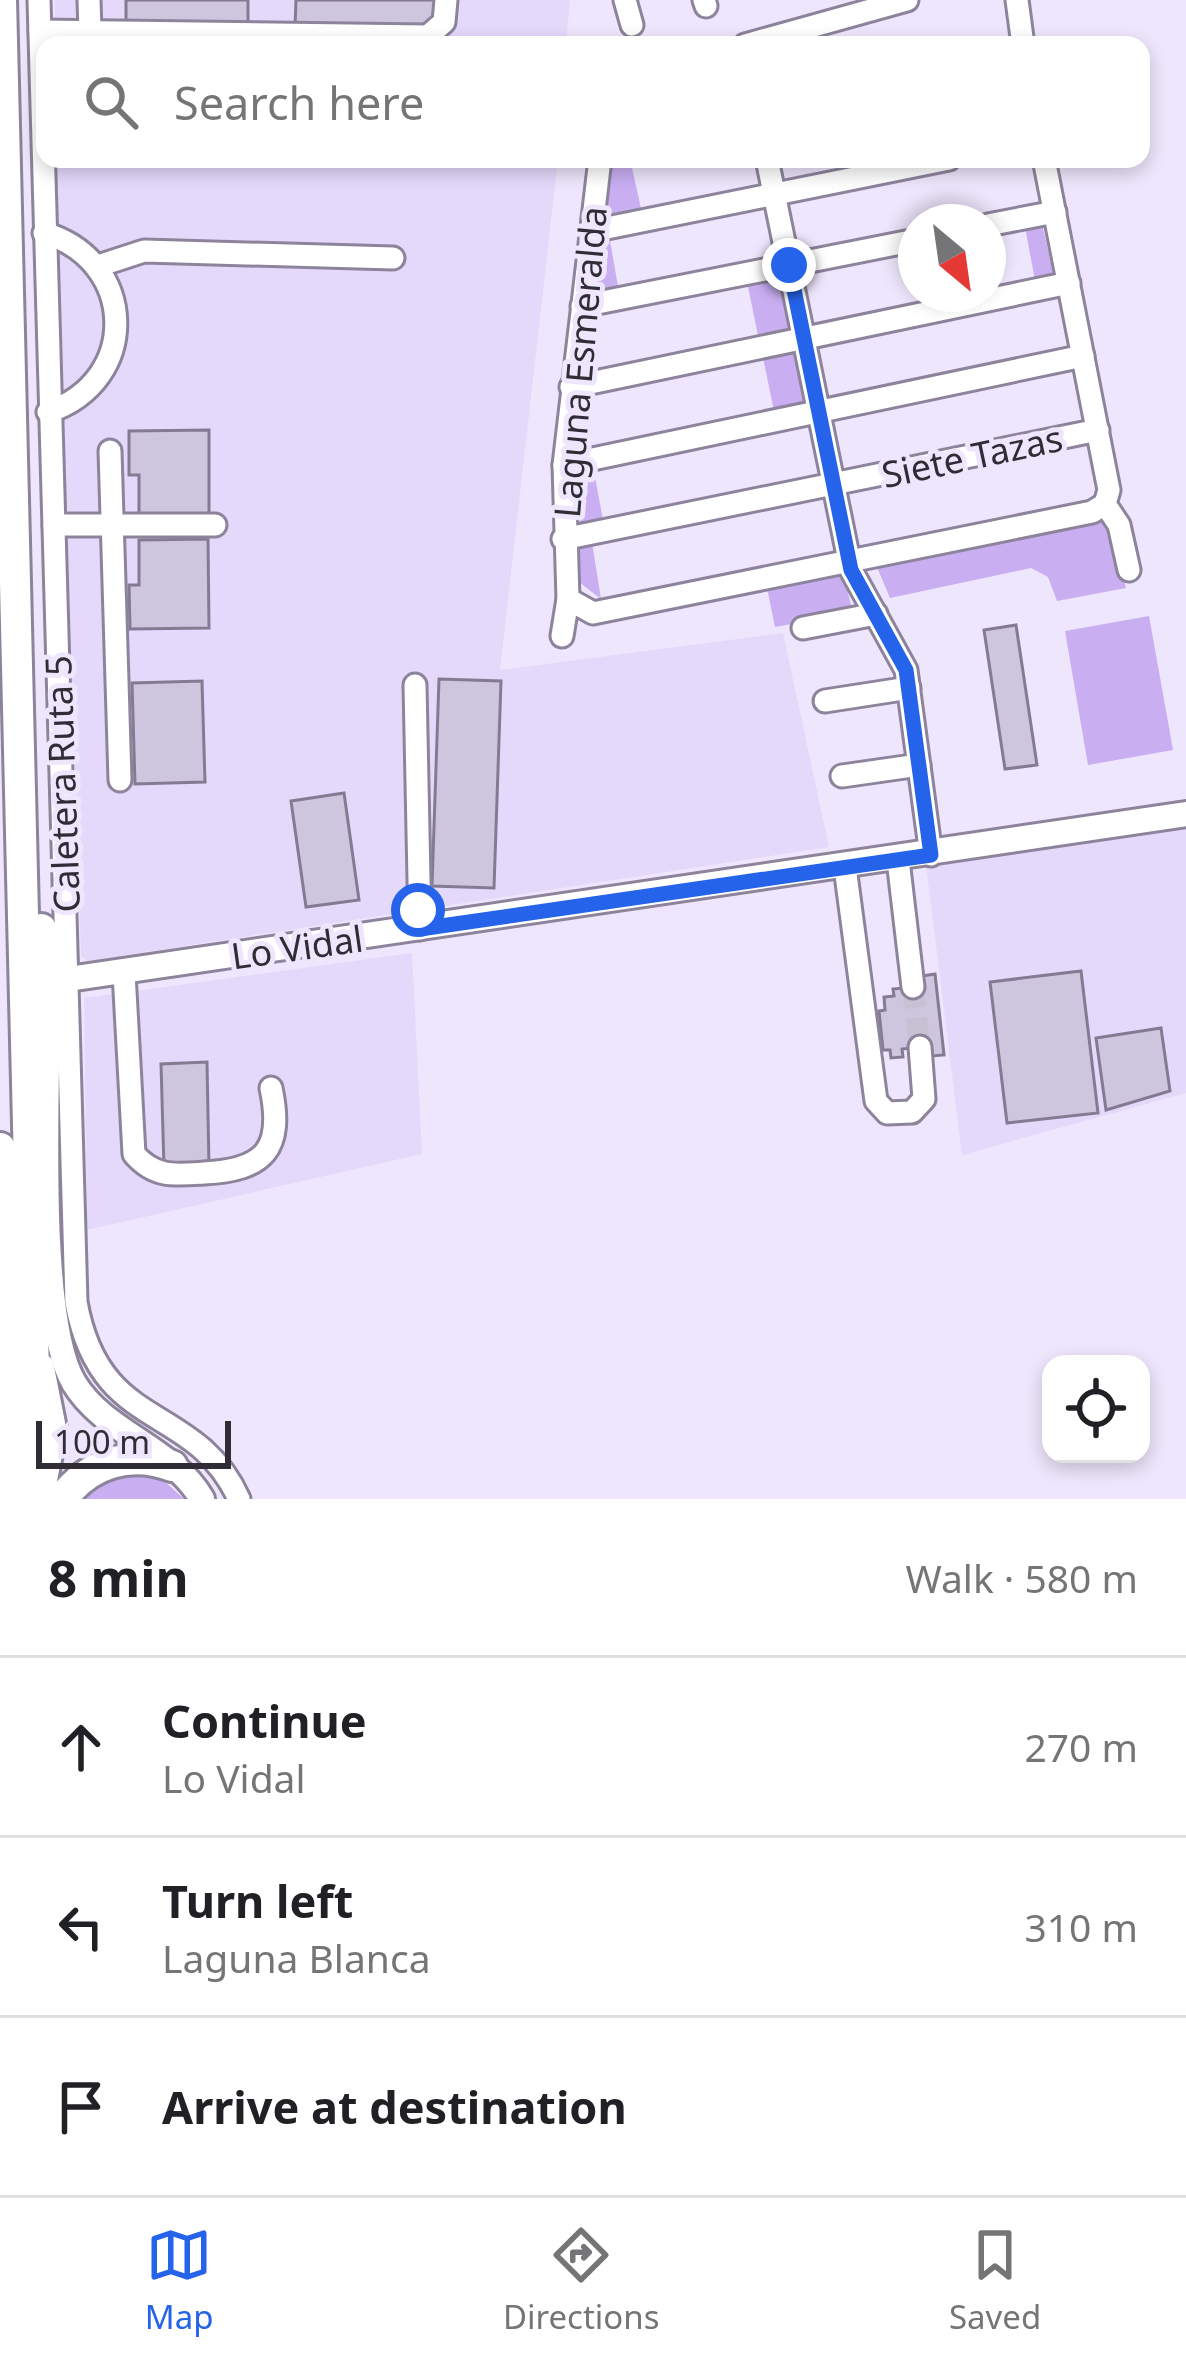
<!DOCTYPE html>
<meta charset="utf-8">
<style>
body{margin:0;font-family:"Noto Sans",sans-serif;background:#f6f6f6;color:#202124}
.controls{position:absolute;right:36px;bottom:36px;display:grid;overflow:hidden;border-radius:24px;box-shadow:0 6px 18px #0003}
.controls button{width:108px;height:108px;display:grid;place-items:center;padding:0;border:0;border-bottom:3px solid #e0e0e0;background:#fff;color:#202124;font:60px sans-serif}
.compass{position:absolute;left:898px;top:204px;width:108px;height:108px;border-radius:50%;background:#fff;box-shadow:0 6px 18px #0003;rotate:151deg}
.scale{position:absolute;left:36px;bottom:30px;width:195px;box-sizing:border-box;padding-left:12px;border:6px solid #302c36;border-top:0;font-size:33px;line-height:42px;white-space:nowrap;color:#302c36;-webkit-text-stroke:9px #eee6fc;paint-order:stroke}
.stop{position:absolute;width:36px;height:36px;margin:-27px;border:9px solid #2563eb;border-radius:50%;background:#fff}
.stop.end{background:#2563eb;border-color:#fff;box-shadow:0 3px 12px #0008}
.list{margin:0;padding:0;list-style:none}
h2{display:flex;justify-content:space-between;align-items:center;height:156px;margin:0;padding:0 48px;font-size:51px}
h2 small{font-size:39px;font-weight:400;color:#757577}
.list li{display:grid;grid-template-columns:78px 1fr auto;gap:36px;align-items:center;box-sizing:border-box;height:180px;padding:0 48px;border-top:3px solid #e0e0e0}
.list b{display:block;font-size:45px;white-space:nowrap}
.list p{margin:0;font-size:39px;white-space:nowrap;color:#757577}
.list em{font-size:39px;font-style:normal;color:#757577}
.icon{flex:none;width:66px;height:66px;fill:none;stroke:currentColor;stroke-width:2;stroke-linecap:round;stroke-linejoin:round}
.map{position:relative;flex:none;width:1186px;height:1499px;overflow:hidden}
.search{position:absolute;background:#fff;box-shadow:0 6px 18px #0003;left:36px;right:36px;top:36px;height:132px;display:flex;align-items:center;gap:30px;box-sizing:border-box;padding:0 42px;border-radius:24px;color:#757577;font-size:45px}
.sheet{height:696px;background:#fff}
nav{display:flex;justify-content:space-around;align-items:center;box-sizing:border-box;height:168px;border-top:3px solid #e0e0e0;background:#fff;font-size:33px;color:#757577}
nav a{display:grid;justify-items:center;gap:6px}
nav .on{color:#2563eb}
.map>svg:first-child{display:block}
.built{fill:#e5d9fb}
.green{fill:#c9aef2}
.building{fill:#cec5df;stroke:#847b93;stroke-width:3}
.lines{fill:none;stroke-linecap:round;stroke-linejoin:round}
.minor-tunnel{stroke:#c8c1d4;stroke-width:21;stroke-dasharray:21 10;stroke-linecap:butt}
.minor-casing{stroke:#8d849c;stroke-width:27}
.major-casing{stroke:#8d849c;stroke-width:30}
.highway-casing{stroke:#8d849c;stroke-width:36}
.minor{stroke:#fff;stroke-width:21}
.major{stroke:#fff;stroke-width:24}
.highway{stroke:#fff;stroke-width:30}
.route{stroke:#2563eb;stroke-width:15}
.labels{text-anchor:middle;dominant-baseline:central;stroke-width:10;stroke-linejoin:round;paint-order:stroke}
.street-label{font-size:36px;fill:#302c36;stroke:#eee6fc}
</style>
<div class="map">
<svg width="1186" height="1499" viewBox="0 0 1186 1499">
<rect width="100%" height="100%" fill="#eee6fc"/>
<g class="built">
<path d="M55,0H570L566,45H54Z"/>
<path d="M55,159H558L500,670L783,633L829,847L87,961L81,956Z"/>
<path d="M1186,825V1093L962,1155L926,865Z"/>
<path d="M412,953L422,1154L87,1230L84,998Z"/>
</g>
<g class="green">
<path d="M605,159H630L642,213L598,223Z"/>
<path d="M1042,223L1054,277L1035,280L1025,227Z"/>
<path d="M609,235L619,292L592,298L599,237Z"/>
<path d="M778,271L793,338L760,345L746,277Z"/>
<path d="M793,342L806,404L774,411L761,348Z"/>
<path d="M591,456L603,520L580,525L582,457Z"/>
<path d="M1106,516L1126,588L1057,601L1048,577L1031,568L890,598L874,560Z"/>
<path d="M590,530L601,599L579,582L578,532Z"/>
<path d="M842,569L853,613L775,627L766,583Z"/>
<path d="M1149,616L1173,750L1088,765L1065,631Z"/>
<path d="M130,1469L162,1479L184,1499H70Z"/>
</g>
<g class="building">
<path d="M126,0H248V30L126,29Z"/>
<path d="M296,0H435V28L295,27Z"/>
<path d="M211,159H297V163L211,162Z"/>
<path d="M209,430V518L139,519V475H129V431Z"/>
<path d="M208,539L209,628L130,629L129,585H139V540Z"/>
<path d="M1016,625L1037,765L1005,769L984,630Z"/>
<path d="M439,679L501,681L494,888L432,886Z"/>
<path d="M202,681L205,782L135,784L132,683Z"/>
<path d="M344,793L359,900L306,907L291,801Z"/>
<path d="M1081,971L1098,1113L1007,1123L990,982Z"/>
<path d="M935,974L944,1055L932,1056L931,1046L902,1049L903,1057L891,1058L890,1050H883L879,1011L885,1010L884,997L894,996L893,989L923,986L922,976Z"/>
<path d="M1161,1028L1170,1091L1106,1110L1096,1038Z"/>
<path d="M207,1062L209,1167L164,1168L161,1064Z"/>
</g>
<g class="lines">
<path class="minor-tunnel" d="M913,987L920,1047"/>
<defs>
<g id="minor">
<path d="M39,0L76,1302C100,1435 194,1400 239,1499"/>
<path d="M89,0L90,32"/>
<path d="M625,0L632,25"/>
<path d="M704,0L706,6"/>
<path d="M1017,0L1023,45"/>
<path d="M40,31L428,36L444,22L446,0"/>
<path d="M745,45L907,0"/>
<path d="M767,159L851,570L906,670L931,855"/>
<path d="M1044,159L1109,490L1105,504L1119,525L1129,570"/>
<path d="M988,225L1055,212"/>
<path d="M592,231L949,159"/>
<path d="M44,233C137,260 141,381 48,412"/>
<path d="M98,266L144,251L393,258"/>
<path d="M582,306L916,240"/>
<path d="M571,387L1069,283"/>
<path d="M110,451L120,780"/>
<path d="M564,465L1083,356"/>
<path d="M54,525H215"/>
<path d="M563,539L1098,430"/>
<path d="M568,599L593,613L1092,512L1105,504"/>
<path d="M803,628L876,614"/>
<path d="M562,636L568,599L564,465L600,159"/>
<path d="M415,685L420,929"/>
<path d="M825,701L909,688"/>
<path d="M842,776L919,765"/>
<path d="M898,860L913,987"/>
<path d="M845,867L876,1101L887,1113L912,1112L924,1099L920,1047"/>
<path d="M124,973L134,1154C155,1178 175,1175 204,1173C264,1170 284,1150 271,1088"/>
<path d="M43,1365L56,1431L44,1493"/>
</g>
<path id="major" d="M202,1499C172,1447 105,1434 74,1383C34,1316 49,1070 48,982L1186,814"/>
<g id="highway">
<path d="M1,0L37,1499"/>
<path d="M41,929L48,982"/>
<path d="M0,1148L10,1499"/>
<path d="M62,1499C89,1463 130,1450 172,1466"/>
</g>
</defs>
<use href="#minor" class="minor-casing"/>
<use href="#major" class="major-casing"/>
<use href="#highway" class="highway-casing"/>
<use href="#minor" class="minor"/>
<use href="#major" class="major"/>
<use href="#highway" class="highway"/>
</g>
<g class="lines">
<path class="route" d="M418,910L420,929L931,855L906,670L851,570L789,265"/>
</g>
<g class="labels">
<g class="street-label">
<text transform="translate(580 362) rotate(-85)">Laguna Esmeralda</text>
<text transform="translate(972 456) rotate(-12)">Siete Tazas</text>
<text transform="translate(62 784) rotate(-92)">Caletera Ruta 5</text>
<text transform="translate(297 947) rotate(-8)">Lo Vidal</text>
</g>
</g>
</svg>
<div class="controls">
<button><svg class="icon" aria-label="locate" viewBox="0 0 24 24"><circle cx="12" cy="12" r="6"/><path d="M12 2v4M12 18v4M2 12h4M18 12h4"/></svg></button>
</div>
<svg class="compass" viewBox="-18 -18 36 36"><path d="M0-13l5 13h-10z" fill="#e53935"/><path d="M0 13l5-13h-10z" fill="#757577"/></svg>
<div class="scale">100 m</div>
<div class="stop" style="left:418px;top:910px"></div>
<div class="stop end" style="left:789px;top:265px"></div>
<div class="search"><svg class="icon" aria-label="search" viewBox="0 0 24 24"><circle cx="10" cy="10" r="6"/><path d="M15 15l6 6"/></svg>Search here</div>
</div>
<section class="sheet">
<h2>8 min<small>Walk · 580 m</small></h2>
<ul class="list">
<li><svg class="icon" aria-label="ahead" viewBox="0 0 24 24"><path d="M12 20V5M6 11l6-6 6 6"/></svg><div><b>Continue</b><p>Lo Vidal</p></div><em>270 m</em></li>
<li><svg class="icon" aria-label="left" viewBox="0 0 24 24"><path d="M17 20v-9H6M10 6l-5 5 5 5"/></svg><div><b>Turn left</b><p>Laguna Blanca</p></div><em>310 m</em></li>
<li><svg class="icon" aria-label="arrive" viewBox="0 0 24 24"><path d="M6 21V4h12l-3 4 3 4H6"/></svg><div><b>Arrive at destination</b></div></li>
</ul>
</section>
<nav>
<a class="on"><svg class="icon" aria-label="map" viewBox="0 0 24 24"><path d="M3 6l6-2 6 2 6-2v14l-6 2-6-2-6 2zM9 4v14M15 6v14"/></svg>Map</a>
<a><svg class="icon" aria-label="directions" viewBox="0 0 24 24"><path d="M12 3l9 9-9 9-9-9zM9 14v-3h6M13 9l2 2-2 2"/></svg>Directions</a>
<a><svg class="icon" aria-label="saved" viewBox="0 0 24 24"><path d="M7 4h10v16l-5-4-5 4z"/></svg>Saved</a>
</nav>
